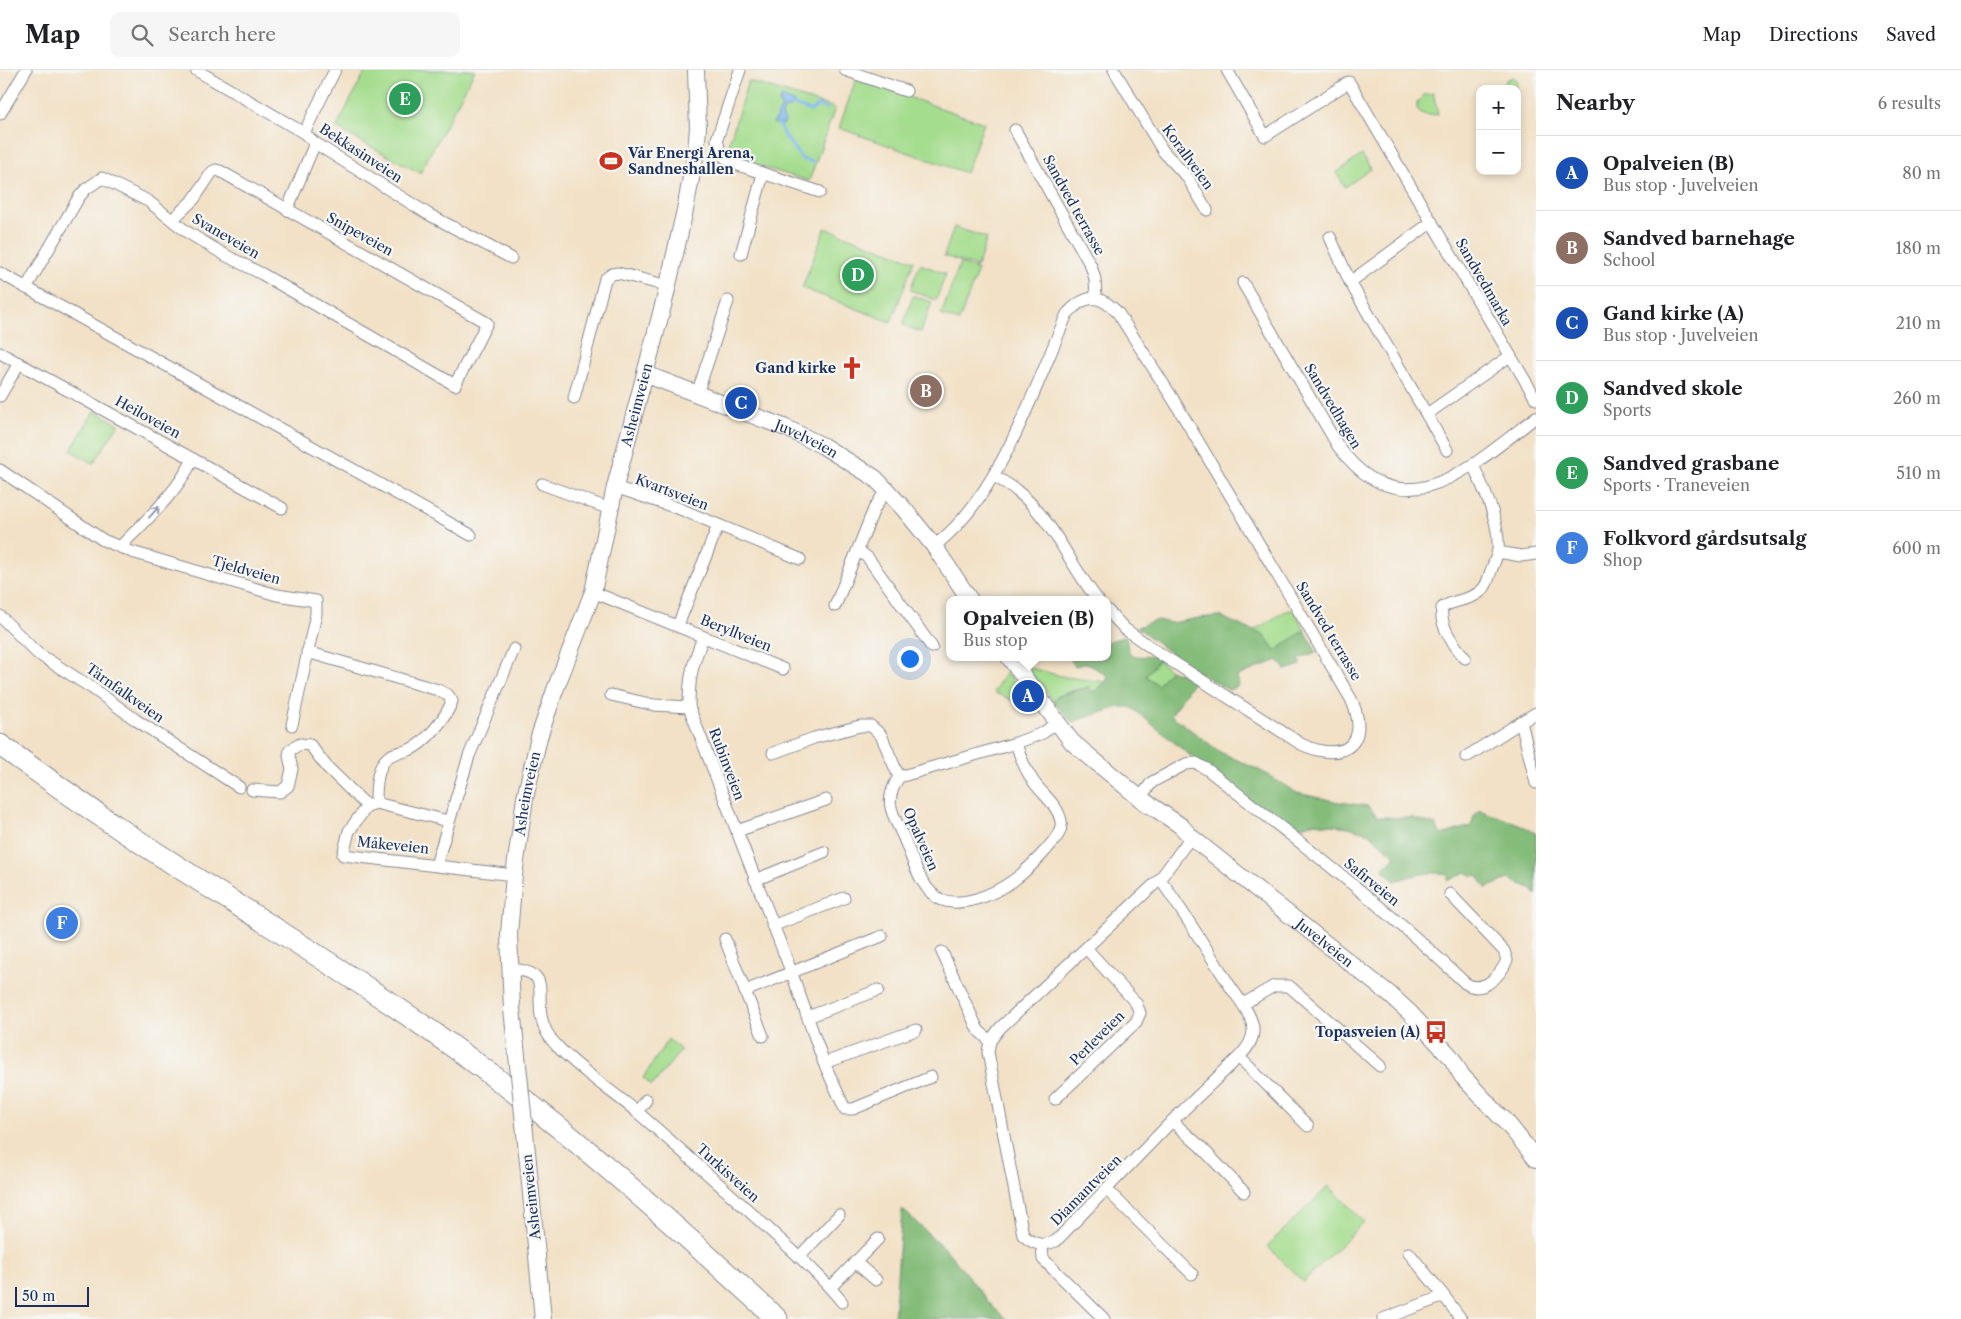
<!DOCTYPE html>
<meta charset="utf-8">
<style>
body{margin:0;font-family:"Libre Caslon Text",serif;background:#f6f6f6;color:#202124}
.controls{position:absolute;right:15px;top:15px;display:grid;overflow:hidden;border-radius:10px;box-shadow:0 2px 8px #0003}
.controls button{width:45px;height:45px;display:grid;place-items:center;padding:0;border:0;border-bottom:1px solid #e0e0e0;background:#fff;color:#202124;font:25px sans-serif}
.scale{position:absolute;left:15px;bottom:12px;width:74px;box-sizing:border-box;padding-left:5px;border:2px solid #1b2f5e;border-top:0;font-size:14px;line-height:18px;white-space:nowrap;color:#1b2f5e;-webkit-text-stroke:4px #f6f6f2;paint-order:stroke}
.you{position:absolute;left:909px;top:588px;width:18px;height:18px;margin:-12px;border:4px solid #fff;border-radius:50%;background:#1a73e8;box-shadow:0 0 0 8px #1a73e833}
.badge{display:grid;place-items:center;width:32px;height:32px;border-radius:50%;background:#c8321e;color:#fff;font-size:16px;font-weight:700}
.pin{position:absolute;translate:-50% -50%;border:2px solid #fff;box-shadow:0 1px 5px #0006}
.popup{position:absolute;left:946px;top:526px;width:165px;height:65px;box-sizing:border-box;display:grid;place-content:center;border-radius:10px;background:#fff;filter:drop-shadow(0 1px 4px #0005);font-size:16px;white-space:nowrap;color:#757577}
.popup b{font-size:19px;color:#202124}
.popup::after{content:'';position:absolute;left:50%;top:100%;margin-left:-10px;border:10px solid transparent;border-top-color:#fff}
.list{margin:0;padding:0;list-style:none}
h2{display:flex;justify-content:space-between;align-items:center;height:65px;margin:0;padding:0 20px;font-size:21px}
h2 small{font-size:16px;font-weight:400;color:#757577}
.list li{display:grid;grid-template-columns:32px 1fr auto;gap:15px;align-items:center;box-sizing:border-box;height:75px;padding:0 20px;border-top:1px solid #e0e0e0}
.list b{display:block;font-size:19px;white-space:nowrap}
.list p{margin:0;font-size:16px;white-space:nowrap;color:#757577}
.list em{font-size:16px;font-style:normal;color:#757577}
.icon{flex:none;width:28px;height:28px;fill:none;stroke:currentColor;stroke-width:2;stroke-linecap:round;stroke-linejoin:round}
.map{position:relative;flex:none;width:1536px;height:1249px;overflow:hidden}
header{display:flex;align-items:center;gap:30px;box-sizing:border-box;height:70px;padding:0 25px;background:#fff;border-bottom:1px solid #e0e0e0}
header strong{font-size:24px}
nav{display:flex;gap:28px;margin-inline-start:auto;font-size:18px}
.search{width:350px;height:45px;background:#f6f6f6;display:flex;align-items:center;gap:12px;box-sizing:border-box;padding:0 18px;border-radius:10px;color:#757577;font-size:19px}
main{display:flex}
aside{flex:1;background:#fff}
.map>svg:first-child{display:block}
.green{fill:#a5dd8e;stroke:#608676}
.forest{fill:#84bc79;stroke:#50766c}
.water{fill:#81b7f0;stroke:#4e73a7}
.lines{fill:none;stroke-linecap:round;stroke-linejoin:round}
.stream{stroke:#81b7f0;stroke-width:3}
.street-casing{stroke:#868892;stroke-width:13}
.secondary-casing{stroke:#868892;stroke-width:18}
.highway-casing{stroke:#868892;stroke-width:23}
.street{stroke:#fff;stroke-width:11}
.secondary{stroke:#fff;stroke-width:16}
.highway{stroke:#fff;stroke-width:21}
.secondary-bridge-casing{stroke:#868892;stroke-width:18;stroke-linecap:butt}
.secondary-bridge{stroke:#fff;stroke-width:16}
.oneway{stroke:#8d97ae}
.labels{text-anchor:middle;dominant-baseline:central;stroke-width:4.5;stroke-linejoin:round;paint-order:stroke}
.street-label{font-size:14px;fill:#1b2f5e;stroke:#f6f6f2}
.poi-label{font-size:14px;font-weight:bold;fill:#1b2f5e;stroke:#f6f6f2;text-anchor:end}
</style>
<header>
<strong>Map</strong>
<div class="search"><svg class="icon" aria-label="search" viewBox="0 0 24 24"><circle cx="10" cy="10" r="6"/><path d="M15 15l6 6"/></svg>Search here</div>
<nav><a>Map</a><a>Directions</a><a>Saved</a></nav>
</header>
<main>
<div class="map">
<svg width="1536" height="1249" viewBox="0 0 1536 1249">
<rect width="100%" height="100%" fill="#f6f6f2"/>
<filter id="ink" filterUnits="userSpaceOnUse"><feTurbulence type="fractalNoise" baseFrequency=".02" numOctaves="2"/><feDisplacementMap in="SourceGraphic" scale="10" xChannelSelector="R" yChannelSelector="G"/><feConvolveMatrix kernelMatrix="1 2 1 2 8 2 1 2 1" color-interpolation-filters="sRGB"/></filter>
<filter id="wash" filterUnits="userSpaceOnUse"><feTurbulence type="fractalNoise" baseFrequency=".0096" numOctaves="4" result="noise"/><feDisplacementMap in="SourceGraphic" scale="20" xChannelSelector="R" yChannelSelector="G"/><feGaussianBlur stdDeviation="1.12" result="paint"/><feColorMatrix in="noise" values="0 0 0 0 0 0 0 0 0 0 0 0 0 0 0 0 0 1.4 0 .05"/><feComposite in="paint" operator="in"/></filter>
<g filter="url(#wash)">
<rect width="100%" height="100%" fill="#f2e1c6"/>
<g class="green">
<path d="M366,0H475L420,103L336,58Z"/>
<path d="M1513,7L1517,11L1516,19H1504L1506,10Z"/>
<path d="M856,9L984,53L966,103L839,58Z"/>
<path d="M748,11L835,38L809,111L732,88L726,83Z"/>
<path d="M1433,23L1438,44C1429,46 1423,46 1417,39V32L1424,25Z"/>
<path d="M1362,85L1371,99L1345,117L1336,103Z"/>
<path d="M954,157L987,168L977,197L944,186Z"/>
<path d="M825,158L914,191L891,252L802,218Z"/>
<path d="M960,193L978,200L959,251L941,245Z"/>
<path d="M920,194L946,204L936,230L910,220Z"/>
<path d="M913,226L932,232L921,262L903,255Z"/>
<path d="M94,341L119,354L93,394L71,380Z"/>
<path d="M1290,540L1294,541L1305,560L1275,581L1265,566L1253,561L1284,542Z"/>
<path d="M1158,590L1170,600L1159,616L1146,606Z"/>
<path d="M1027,597L1065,607L1106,612L1092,623L1089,617C1077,620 1061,621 1053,632L1040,611L1038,612Z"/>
<path d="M1006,602L1022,623L1019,625L1025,632L1028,630L1035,640L995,623L994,621Z"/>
<path d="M668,969L681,980L652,1016L643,1008Z"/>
<path d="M1329,1116L1364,1152L1303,1212L1267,1176Z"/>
</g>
<g class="forest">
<path d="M1219,546L1265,566L1275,581L1305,560L1316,582L1299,589L1301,595L1285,600L1278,590L1237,606L1239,616L1229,620L1186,595L1137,557L1157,550L1171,553L1199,548Z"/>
<path d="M1126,566C1127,570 1127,578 1129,582C1135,591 1155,582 1167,590H1158L1146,606L1158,615L1170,600L1195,609L1171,645L1220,682L1261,701L1297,723L1339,732L1368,736L1378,747L1413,748L1436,755L1441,765L1471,756L1474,746L1479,740L1519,754L1536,763V825L1531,818L1508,809L1486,818L1477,805L1473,806L1466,802L1448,811V804C1427,801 1415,805 1395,811L1382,799L1396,786L1368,763L1349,757L1313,753L1286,760L1198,692L1131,637H1119L1072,652L1053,632L1057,626L1089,617L1093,623L1106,612L1108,606L1087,593L1075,596L1069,587H1107V572Z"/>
<path d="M902,1139L949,1183L992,1236L1006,1249H894Z"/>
</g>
<path class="water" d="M781,27L795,33L790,38H785L782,45L785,52L783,55L779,53L773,54L782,37L779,33Z"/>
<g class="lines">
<g class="stream">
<path d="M794,35L811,41L818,35L827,39"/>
<path d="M778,53L784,65L802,89L813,92"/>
</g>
</g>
</g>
<g filter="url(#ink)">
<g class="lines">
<defs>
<g id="street">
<path d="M196,0L304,63L315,73L428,144L511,188"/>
<path d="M740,0L717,69L720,84L735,94L820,122"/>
<path d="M845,0L906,21"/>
<path d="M1114,0L1163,81L1187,107L1207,140"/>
<path d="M1227,0L1265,66L1349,12L1536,329"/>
<path d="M0,44L26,0"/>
<path d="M1015,60L1091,196L1095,209L1096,228"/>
<path d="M304,63L335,0"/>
<path d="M287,140L315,73"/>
<path d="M1330,167L1350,212L1447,380"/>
<path d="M741,184L763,104"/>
<path d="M0,203L471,465"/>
<path d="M1350,212L1432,152"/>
<path d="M1243,213L1338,376C1403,465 1473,395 1536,347"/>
<path d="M26,218L79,127L86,119L102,108L148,131L187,162L225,185L262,204L455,315L487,253L220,101L216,100L212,102L194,129L172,150"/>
<path d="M0,283L282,438"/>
<path d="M697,324L728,231"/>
<path d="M0,326L19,293"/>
<path d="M574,328L605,209L612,204L618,203L668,216"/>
<path d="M1427,344L1510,286"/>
<path d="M0,400L103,470L132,482L277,525L316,531V544L292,655"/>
<path d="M994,406C1002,411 1010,415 1017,421C1053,449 1070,496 1098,530"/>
<path d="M542,414L610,439"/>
<path d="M615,417L680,439L800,489"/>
<path d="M934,476C999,428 1035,317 1067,244C1085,224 1099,223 1118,243L1173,329L1351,629C1372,674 1343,694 1301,674L1156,581L1125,559L1107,540"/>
<path d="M120,477C146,450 177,423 193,389"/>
<path d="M858,480L868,488L932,577"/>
<path d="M1498,482L1521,486L1536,484"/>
<path d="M593,522L783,599"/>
<path d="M835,536L874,439L886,420"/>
<path d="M0,546L37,583L92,618L136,650L239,717"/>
<path d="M678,555L718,456"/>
<path d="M703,567C692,596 689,607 689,637L791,901L824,993L845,1039H853L931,1007"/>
<path d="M307,582L438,620L448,625L452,631C446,648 426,673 409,680C401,683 393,682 387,688C376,698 376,720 376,733"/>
<path d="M1465,588C1454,575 1439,556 1442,538C1453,529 1473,531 1483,519C1487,515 1489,507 1491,501C1493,495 1497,487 1498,480C1500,451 1484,420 1473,395"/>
<path d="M611,625L654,635L689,637"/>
<path d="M1536,643L1521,652L1536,713"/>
<path d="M1016,673C1020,687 1025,699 1033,711C1042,724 1058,735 1061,751C1063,763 1053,771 1046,780C1025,803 1006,820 976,829C965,832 953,834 942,830C920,821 912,786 903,766C892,743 883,731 899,707L1016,673L1043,663L1057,652"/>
<path d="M773,683L814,668L860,656H871L881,665L899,707"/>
<path d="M1466,687L1521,652"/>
<path d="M252,720L280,722L288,716L292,699L289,686L290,680L300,674L310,675L327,697L367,736L349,761L343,785L514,805"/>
<path d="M1140,728L1152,712L1186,694L1196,693L1208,700C1295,769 1385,836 1465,913C1483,925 1500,906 1507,890L1504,881L1450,824"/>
<path d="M370,735L376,733L448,751"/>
<path d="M737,761L826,730"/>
<path d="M436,795L469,686L514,579"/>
<path d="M1160,809C1184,843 1206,878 1228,913C1236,926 1248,938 1252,953C1256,966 1248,978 1239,987L1308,1056"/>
<path d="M755,810L824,782"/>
<path d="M772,856L844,828"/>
<path d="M725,869L745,921L882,866"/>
<path d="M942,882L978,960L990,971L988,982L1023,1165C1035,1176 1042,1176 1056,1171L1172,1051L1239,987"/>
<path d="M510,899C550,902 537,917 541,946C543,957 549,968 557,976C579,999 610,1020 636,1041C678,1077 719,1114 761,1152C788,1177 818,1202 842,1232"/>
<path d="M745,921L763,966"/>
<path d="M1243,934L1274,916H1289L1380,996"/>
<path d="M808,947L878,920"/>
<path d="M990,971L1000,958L1160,809L1191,767"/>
<path d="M824,993L916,960"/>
<path d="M1055,1029L1136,952L1140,943L1136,933L1086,878"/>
<path d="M637,1042L646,1030"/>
<path d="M1172,1051L1201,1077L1244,1122"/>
<path d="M1107,1120L1192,1204"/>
<path d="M1042,1176L1043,1189L1104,1249"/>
<path d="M1409,1183L1444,1226"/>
<path d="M799,1187L839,1145"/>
<path d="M855,1192L876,1210"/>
<path d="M830,1218L878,1169"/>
<path d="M1383,1249L1444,1226L1461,1249"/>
</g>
<g id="secondary">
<path id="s1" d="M645,304L786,358L823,376L875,408L904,439L934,476L970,530"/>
<path d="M1009,587L1072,672L1148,735"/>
<path id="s2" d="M1140,728L1181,756L1191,767L1388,923L1409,942L1451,987L1462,1006L1511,1058"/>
<path id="s3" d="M516,976L512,939L509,864L514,805L525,728L539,667L555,620L593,522L615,417L665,228L685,140L696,81L698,58L696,0"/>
<path d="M1504,1049L1536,1089"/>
<path d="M528,1092L543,1249"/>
</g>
<path id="highway" d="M0,675C40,703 79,732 120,759C240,839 365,911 481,997C585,1074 681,1161 777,1249"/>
</defs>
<use href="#street" class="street-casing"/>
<use href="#secondary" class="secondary-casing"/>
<use href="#highway" class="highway-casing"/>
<use href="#street" class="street"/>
<use href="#secondary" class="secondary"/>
<use href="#highway" class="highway"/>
<defs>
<path id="secondary-bridge" d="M516,976L528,1092"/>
</defs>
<use href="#secondary-bridge" class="secondary-bridge-casing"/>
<use href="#secondary-bridge" class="secondary-bridge"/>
</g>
<defs><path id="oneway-shaft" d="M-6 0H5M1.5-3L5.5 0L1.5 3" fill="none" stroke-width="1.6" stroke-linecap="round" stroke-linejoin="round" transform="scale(1.25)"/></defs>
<use class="oneway" href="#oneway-shaft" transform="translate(154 442) rotate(-48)"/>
</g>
<defs>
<symbol id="stadium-bare" viewBox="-9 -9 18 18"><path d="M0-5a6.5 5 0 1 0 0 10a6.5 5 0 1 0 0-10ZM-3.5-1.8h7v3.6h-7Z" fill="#c8321e" stroke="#f6f6f2" stroke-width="2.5" paint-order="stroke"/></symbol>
<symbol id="church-bare" viewBox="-9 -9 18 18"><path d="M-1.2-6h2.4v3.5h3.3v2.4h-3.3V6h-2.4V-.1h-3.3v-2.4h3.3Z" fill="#c8321e" stroke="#f6f6f2" stroke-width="2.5" paint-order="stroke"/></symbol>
<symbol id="bus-bare" viewBox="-9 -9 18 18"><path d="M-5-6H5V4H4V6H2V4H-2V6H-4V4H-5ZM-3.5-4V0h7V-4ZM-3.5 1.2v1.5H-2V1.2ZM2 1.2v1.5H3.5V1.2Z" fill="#c8321e" stroke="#f6f6f2" stroke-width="2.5" paint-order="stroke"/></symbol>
</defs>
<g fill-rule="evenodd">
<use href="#stadium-bare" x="595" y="75" width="32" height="32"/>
<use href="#church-bare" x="836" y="282" width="32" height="32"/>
<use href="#bus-bare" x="1420" y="946" width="32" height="32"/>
</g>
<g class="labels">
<g class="street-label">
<text transform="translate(361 83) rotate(33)">Bekkasinveien</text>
<text transform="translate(1188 87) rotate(54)">Korallveien</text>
<text transform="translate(1074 135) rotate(61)">Sandved terrasse</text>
<text transform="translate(360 164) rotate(29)">Snipeveien</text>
<text transform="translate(226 166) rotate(30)">Svaneveien</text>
<text transform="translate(1484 212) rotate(60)">Sandvedmarka</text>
<text stroke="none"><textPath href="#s3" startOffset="659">Asheimveien</textPath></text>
<text transform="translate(1333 336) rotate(59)">Sandvedhagen</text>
<text transform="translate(148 347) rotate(29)">Heiloveien</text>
<text stroke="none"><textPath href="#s1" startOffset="174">Juvelveien</textPath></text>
<text transform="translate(672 422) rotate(21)">Kvartsveien</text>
<text transform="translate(246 500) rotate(16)">Tjeldveien</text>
<text transform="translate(1329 561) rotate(59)">Sandved terrasse</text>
<text transform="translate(736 563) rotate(22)">Beryllveien</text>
<text transform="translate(125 623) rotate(35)">Tårnfalkveien</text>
<text transform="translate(727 694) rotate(69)">Rubinveien</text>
<text stroke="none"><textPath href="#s3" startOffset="254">Asheimveien</textPath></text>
<text transform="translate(921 769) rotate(66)">Opalveien</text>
<text transform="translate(393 775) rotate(6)">Måkeveien</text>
<text transform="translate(1372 812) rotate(39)">Safirveien</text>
<text stroke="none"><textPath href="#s2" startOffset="235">Juvelveien</textPath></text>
<text transform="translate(1097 968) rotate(-45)">Perleveien</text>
<text transform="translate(728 1103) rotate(42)">Turkisveien</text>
<text transform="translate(1086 1120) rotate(-45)">Diamantveien</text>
<text transform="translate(531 1127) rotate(-96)">Asheimveien</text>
</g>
<g class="poi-label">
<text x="628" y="83" text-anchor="start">Vår Energi Arena,<tspan x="628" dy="16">Sandneshallen</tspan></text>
<text x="836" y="298">Gand kirke</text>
<text x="1420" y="962">Topasveien (A)</text>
</g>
</g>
</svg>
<div class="controls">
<button>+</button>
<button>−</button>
</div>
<div class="scale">50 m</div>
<div class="you"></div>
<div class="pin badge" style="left:1028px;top:626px;background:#1a4fb4">A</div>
<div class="popup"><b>Opalveien (B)</b>Bus stop</div>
<div class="pin badge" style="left:926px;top:321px;background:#8d6e63">B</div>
<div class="pin badge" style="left:741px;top:333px;background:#1a4fb4">C</div>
<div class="pin badge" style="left:858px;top:205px;background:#2e9e5b">D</div>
<div class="pin badge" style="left:405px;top:29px;background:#2e9e5b">E</div>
<div class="pin badge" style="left:62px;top:853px;background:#3f7fe0">F</div>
</div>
<aside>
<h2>Nearby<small>6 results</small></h2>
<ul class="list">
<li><span class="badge" style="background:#1a4fb4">A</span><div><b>Opalveien (B)</b><p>Bus stop · Juvelveien</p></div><em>80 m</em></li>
<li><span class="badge" style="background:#8d6e63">B</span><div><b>Sandved barnehage</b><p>School</p></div><em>180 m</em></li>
<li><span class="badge" style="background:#1a4fb4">C</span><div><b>Gand kirke (A)</b><p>Bus stop · Juvelveien</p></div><em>210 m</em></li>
<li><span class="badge" style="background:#2e9e5b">D</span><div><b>Sandved skole</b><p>Sports</p></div><em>260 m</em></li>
<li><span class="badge" style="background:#2e9e5b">E</span><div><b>Sandved grasbane</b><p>Sports · Traneveien</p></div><em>510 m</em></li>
<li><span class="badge" style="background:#3f7fe0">F</span><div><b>Folkvord gårdsutsalg</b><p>Shop</p></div><em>600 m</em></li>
</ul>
</aside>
</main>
